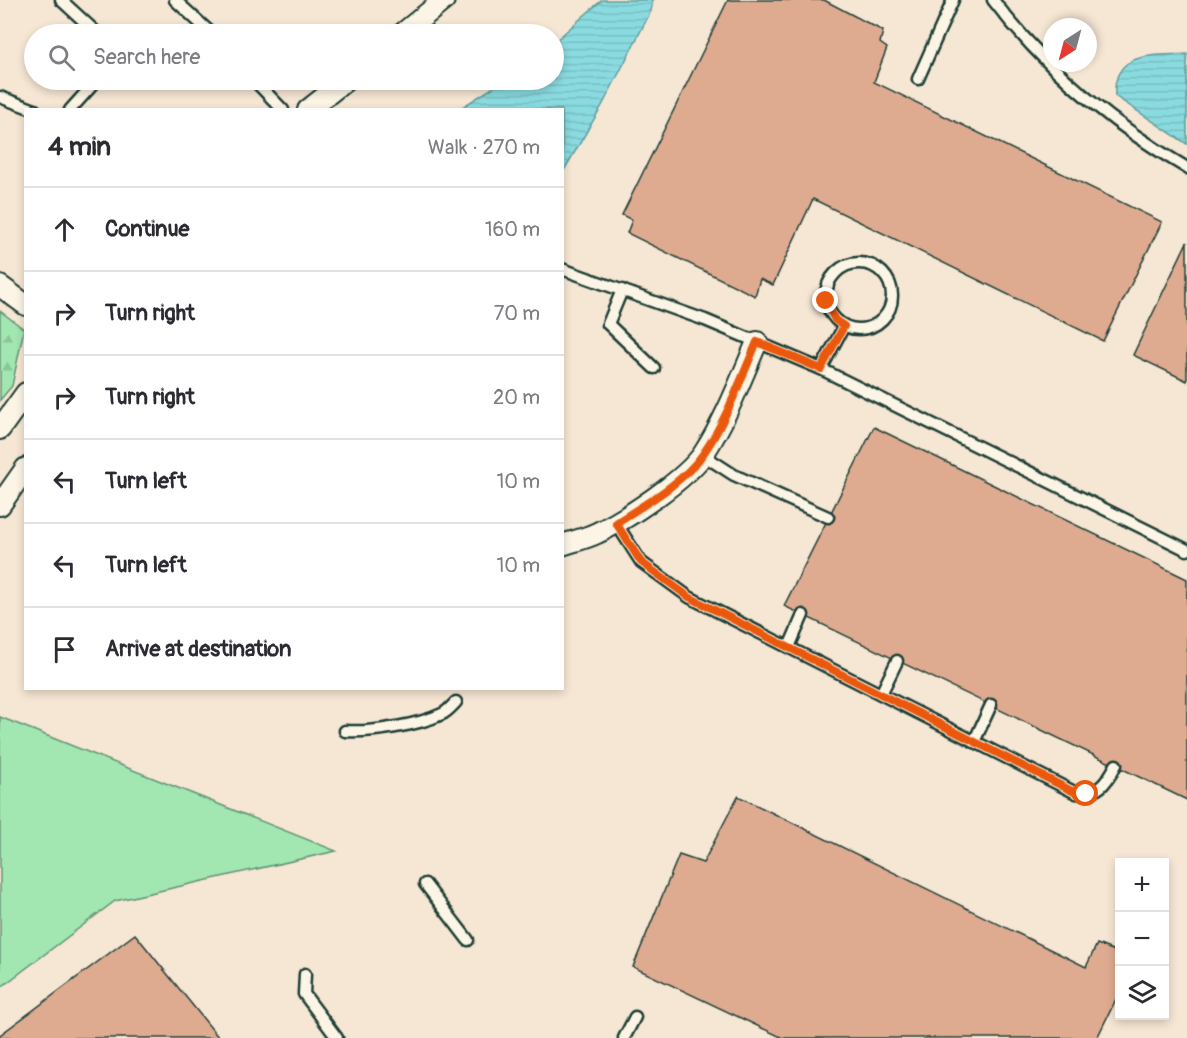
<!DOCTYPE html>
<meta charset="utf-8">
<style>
body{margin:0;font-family:Pangolin,sans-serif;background:#f7f7f7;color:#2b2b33}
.controls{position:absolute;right:18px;bottom:18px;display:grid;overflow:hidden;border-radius:0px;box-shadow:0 3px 9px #0003}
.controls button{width:54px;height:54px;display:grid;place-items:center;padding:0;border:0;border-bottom:2px solid #e1e1e2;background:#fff;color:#2b2b33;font:30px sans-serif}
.compass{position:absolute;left:1043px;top:18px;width:54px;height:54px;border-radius:50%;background:#fff;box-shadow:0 3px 9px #0003;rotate:216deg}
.stop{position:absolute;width:18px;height:18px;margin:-14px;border:4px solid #ea580c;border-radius:50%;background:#fff}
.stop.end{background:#ea580c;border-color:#fff;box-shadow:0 2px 6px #0008}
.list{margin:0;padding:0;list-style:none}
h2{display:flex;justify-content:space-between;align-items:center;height:78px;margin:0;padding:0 24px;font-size:26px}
h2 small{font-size:20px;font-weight:400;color:#7c7c81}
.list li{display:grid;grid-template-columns:39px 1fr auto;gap:18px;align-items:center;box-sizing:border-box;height:84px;padding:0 24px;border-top:2px solid #e1e1e2}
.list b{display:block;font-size:22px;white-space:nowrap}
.list em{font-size:20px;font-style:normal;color:#7c7c81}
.icon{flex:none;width:33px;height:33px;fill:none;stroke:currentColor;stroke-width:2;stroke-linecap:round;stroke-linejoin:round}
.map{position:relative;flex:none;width:1187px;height:1038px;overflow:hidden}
.search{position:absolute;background:#fff;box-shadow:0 3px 9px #0003;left:24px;top:24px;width:540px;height:66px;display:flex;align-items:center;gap:15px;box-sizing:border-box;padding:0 21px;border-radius:33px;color:#7c7c81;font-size:22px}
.panel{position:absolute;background:#fff;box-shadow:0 3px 9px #0003;left:24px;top:108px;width:540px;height:582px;border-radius:0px}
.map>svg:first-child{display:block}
.green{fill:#a2e6b2;stroke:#609273;stroke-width:1.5}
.forest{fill:url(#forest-firs);stroke:#609273;stroke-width:1.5}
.water{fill:url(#water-rules);stroke:#5f9c9b;stroke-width:1.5}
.building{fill:#deab91;stroke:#1f3d34;stroke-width:1.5}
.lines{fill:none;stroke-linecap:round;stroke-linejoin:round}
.service-casing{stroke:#1f3d34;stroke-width:15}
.minor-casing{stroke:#1f3d34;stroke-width:24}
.service{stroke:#fcf5e5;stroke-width:10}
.minor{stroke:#fcf5e5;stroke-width:20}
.route{stroke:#ea580c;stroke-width:8}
</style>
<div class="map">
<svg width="1187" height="1038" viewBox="0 0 1187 1038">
<defs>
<pattern id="forest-firs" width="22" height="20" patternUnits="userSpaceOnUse" patternTransform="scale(1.5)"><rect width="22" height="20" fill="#a2e6b2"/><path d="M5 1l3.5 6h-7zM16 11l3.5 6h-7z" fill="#8bc69a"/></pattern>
<pattern id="water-rules" width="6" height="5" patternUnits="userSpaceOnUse" patternTransform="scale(1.5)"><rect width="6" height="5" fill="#8adbe0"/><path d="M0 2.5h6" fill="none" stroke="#77bdc1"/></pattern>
</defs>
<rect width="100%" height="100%" fill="#f6e6d4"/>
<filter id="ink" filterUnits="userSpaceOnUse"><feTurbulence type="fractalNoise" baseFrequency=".0167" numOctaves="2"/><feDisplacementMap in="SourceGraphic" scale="12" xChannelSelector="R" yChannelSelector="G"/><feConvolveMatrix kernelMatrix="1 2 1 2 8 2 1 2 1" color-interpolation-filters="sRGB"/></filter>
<g filter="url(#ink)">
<path class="green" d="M0,717L336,851L115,901L0,988Z"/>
<path class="forest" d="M0,311L24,329L12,386L0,400Z"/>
<g class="water">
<path d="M602,0H653L651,11L603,104L563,172L562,110L459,109L505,80H554V42Z"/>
<path d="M1187,54V144L1115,96C1112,50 1155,56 1187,54Z"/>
</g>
<g class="building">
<path d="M728,0H824L883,31L880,43L887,48L874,82L1162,222L1103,341L813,199L773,285L760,279L755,296L627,233L632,220L622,215Z"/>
<path d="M1187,242V381L1133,355Z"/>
<path d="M874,427L1187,579V800L784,606Z"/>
<path d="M738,796L1086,967L1097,944L1120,953V991L1097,1038H783L633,967L679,855L703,863Z"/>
<path d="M135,934L219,1038H0V1035Z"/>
</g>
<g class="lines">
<defs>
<g id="service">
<path d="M61,0L98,34"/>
<path d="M175,0L212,34"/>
<path d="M993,0C1045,68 1113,125 1187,168"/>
<path d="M918,79L953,0"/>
<path d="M254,80L283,110"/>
<path d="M0,97L35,110"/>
<path d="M70,110L97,80"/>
<circle cx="859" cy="296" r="33"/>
<path d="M562,269L705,320L821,369L1187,550"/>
<path d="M622,290L608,324L654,368"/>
<path d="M821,369L844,326"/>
<path d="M703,455L734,475L828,517"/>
<path d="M616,523L641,562L689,597L1076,793C1098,795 1106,784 1116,765"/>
<path d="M789,647L803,615"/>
<path d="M881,694L897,661"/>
<path d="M345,731C370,733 419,725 442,714C447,712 452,706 456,702"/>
<path d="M974,742L991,705"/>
<path d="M425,884L468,940"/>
<path d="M305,974L304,994L337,1038"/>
<path d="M624,1038L635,1017"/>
</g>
<g id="minor">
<path d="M402,34L444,0"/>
<path d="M308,110L346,80"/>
<path d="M0,286L26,305"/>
<path d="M0,429L26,393"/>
<path d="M0,505L26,468"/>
<path d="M562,545C574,541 587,538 597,533C625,520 687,479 704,453C726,419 741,379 757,342"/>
</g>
</defs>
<use href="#service" class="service-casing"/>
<use href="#minor" class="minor-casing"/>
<use href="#service" class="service"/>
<use href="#minor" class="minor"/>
</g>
</g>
<g class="lines" filter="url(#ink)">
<path class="route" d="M826,301L835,320L844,326L821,369L757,342C741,379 726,421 703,454C683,483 645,504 616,523L641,562L689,597L1076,793L1086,794"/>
</g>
</svg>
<div class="controls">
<button>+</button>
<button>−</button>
<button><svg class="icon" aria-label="layers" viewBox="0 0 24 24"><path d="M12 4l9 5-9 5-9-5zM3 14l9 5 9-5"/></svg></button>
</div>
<svg class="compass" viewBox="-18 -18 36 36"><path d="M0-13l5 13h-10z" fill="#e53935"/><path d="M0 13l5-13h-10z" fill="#7c7c81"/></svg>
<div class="stop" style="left:1086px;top:794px"></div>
<div class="stop end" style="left:826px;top:301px"></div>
<div class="search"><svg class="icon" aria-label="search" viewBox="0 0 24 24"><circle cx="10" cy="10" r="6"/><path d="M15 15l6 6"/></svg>Search here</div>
<section class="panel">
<h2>4 min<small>Walk · 270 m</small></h2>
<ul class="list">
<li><svg class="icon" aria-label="ahead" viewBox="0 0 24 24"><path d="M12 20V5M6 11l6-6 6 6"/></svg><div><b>Continue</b></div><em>160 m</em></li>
<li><svg class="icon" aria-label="right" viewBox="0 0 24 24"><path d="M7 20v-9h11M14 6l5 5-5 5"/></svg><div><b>Turn right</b></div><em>70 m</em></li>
<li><svg class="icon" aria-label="right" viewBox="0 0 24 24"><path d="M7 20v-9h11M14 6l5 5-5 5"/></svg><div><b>Turn right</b></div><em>20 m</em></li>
<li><svg class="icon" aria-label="left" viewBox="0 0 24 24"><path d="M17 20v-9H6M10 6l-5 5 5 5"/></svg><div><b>Turn left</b></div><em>10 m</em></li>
<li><svg class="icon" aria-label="left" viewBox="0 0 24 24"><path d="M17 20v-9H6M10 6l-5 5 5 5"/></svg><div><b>Turn left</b></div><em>10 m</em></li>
<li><svg class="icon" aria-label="arrive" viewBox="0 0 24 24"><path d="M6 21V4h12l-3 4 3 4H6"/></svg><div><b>Arrive at destination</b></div></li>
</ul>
</section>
</div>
